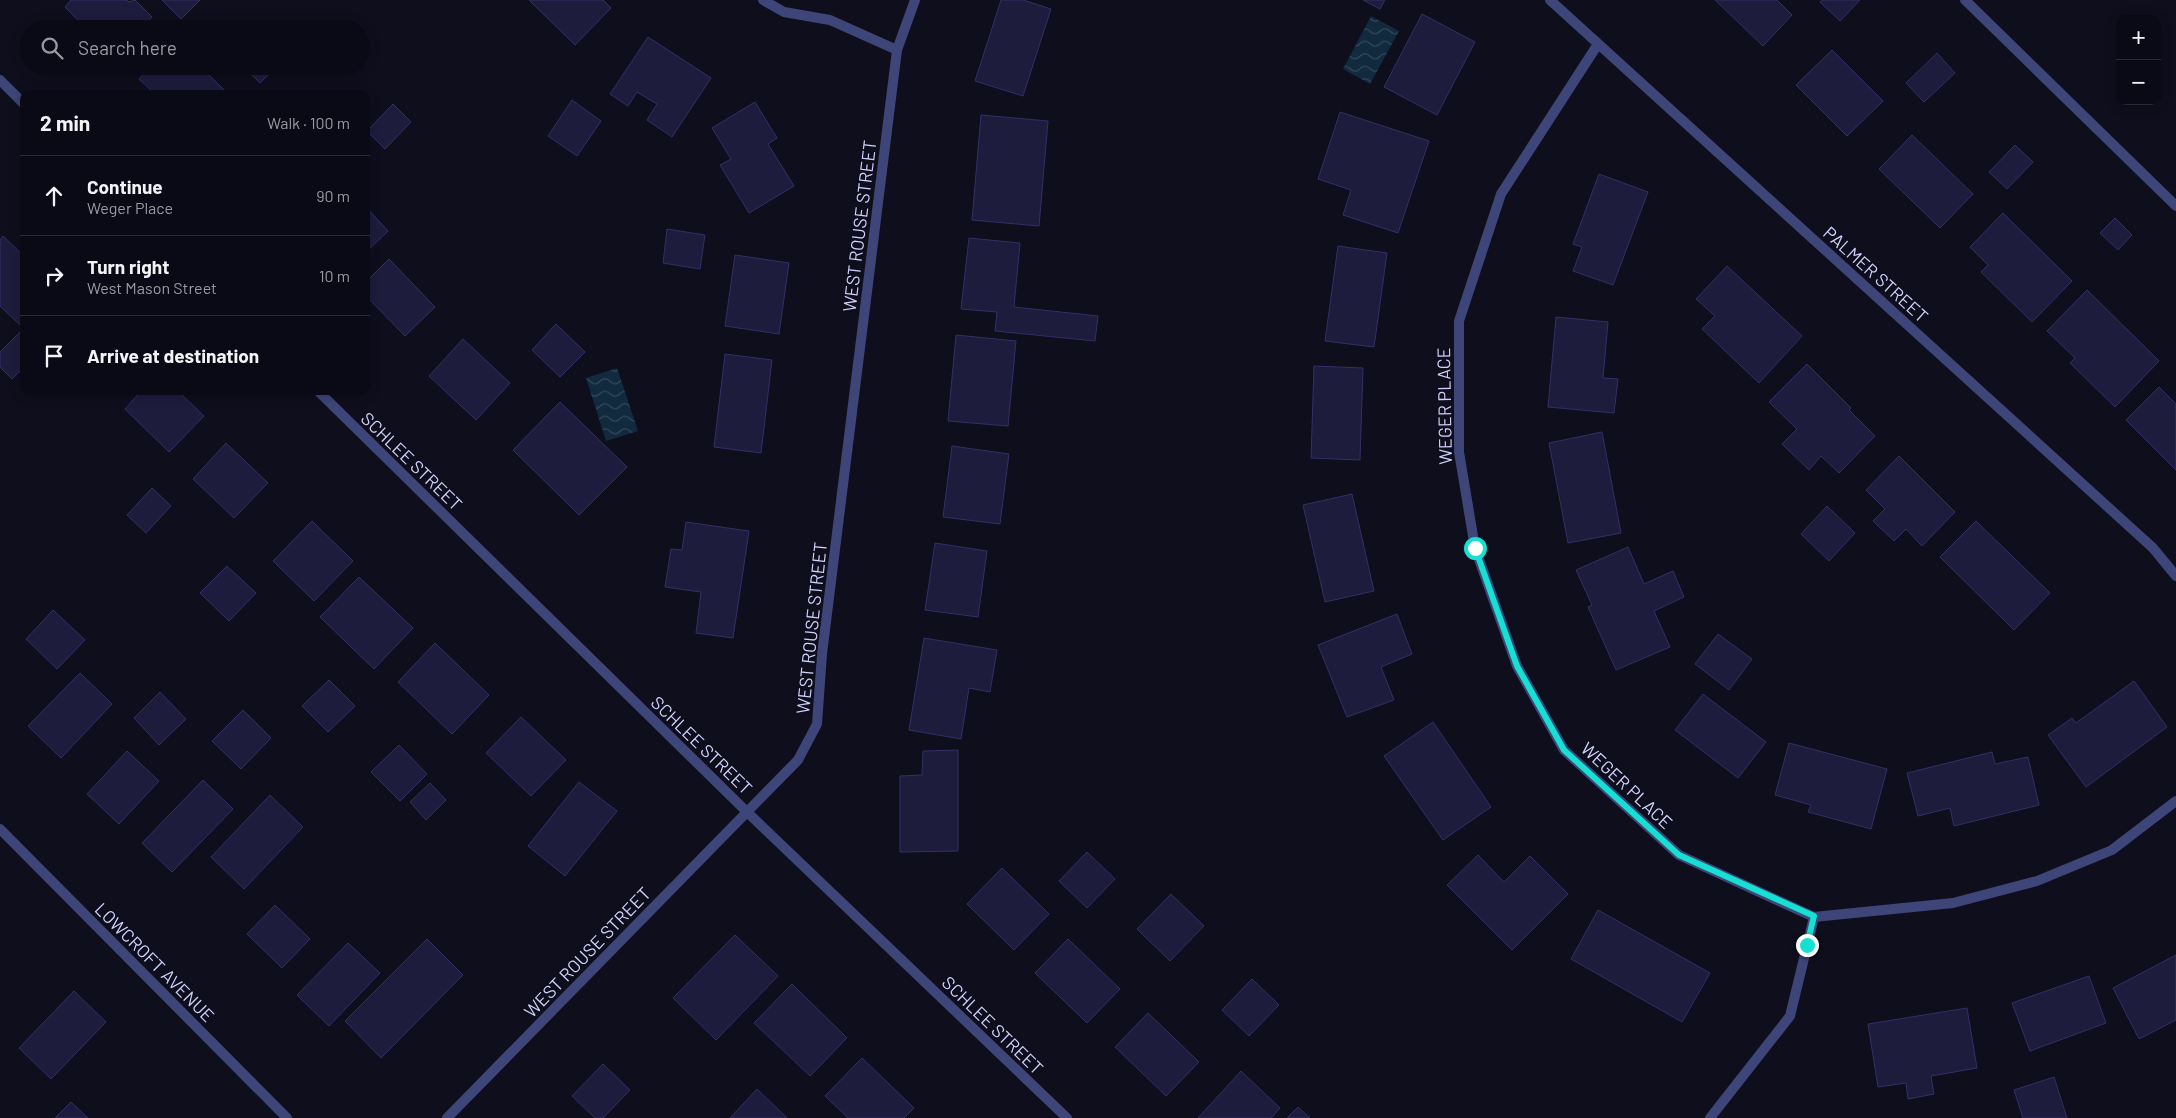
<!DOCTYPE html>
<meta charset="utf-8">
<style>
body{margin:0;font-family:Barlow,sans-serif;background:#181823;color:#f1f3f6}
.controls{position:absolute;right:15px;top:15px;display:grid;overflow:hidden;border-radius:10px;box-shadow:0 2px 12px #0003}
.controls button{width:45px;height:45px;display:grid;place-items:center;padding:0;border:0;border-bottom:1px solid #2a2b35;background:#0a0a16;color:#f1f3f6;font:25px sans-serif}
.stop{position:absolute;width:15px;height:15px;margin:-11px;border:4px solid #17dfd2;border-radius:50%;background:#fff}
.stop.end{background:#17dfd2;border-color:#fff;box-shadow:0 1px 5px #0008}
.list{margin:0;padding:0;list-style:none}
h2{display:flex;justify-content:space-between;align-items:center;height:65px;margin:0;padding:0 20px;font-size:21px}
h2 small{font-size:16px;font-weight:400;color:#999aa1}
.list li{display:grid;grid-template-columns:32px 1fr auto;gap:15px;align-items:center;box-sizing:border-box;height:80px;padding:0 20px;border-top:1px solid #2a2b35}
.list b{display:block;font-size:19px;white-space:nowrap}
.list p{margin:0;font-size:16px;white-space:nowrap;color:#999aa1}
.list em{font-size:16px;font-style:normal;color:#999aa1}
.icon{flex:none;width:28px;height:28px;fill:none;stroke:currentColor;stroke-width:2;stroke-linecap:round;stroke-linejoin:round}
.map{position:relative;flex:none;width:2176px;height:1118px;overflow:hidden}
.search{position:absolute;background:#0a0a16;box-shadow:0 2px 12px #0003;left:20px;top:20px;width:350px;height:55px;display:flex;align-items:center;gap:12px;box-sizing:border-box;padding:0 18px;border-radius:28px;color:#999aa1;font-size:19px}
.panel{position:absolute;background:#0a0a16;box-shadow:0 2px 12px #0003;left:20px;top:90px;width:350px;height:305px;border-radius:10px}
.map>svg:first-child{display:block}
.water{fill:url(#water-waves)}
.building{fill:#1d1c3c;stroke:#323066}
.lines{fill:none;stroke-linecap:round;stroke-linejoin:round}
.service{stroke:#3e4578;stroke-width:10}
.minor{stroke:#3e4578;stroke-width:10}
.route{stroke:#17dfd2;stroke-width:6}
.labels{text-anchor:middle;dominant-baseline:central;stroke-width:4;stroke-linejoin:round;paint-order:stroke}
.street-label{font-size:18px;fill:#cfd2fa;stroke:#0e0e1d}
</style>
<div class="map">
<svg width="2176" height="1118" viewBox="0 0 2176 1118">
<defs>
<pattern id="water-waves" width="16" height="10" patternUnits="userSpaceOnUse" patternTransform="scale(1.25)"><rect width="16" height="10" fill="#122a3e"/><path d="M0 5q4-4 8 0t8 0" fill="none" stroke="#33485b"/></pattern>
</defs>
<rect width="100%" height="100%" fill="#0e0e1d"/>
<g class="water">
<path d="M1371,16L1399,31L1370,84L1343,69Z"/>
<path d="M617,368L638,431L606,441L586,378Z"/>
</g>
<g class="building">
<path d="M71,0H127L129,2L135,0L152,17L141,29H87L65,7Z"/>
<path d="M162,0H200L181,19Z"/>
<path d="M529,0H603L611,8L575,45Z"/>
<path d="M1001,0H1023L1051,9L1023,96L975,81Z"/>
<path d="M1363,0H1385L1380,9Z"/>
<path d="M1715,0H1777L1792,15L1763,46Z"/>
<path d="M1823,0H1860L1840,21L1820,2Z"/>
<path d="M1422,14L1475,42L1437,115L1384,87Z"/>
<path d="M648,37L711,78L672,137L647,120L657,104L637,92L628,106L610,94Z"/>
<path d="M1832,50L1883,101L1847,136L1796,85Z"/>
<path d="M1937,53L1955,73L1924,102L1906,83Z"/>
<path d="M151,66H200L224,90L220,94H155L139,79Z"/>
<path d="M243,66H277L260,83Z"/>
<path d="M572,100L601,121L577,156L548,136Z"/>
<path d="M755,102L777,138L768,144L794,186L749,213L720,165L731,159L712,128Z"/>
<path d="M393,104L411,122L385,149L367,131Z"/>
<path d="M1340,112L1429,141L1398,233L1343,215L1351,190L1318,179Z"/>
<path d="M981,115L1048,121L1039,226L972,220Z"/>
<path d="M1912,135L1973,194L1940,228L1879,169Z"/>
<path d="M2015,145L2033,162L2007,189L1989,172Z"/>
<path d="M1599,174L1648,192L1613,285L1573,271L1582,247L1573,244Z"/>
<path d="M366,207L388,231L366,252Z"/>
<path d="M2003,213L2072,281L2032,322L1981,272L1988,265L1970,247Z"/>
<path d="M2115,218L2132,235L2118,250L2100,233Z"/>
<path d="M667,229L705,235L700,269L663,263Z"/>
<path d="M3,236L24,256V321L20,325L0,306V240Z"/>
<path d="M969,238L1020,243L1014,307L1098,316L1095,341L995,331L997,312L961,309Z"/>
<path d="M1338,246L1387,253L1374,347L1325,341Z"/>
<path d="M735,255L789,263L779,334L725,326Z"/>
<path d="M389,259L435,307L405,336L366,296V282Z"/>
<path d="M1727,266L1802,336L1759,383L1702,329L1715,316L1696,299Z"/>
<path d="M2087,290L2159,361L2115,407L2070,363L2075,358L2047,331Z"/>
<path d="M1556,317L1608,322L1603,378L1618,379L1614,413L1548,407Z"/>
<path d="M556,324L585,352L560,377L532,350Z"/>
<path d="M21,331L24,334V367L12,379L0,367V352Z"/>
<path d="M956,335L1016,341L1008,426L948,421Z"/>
<path d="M463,339L510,383L476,420L429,376Z"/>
<path d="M725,354L772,360L761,453L714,447Z"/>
<path d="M1807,364L1851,408L1849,410L1875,436L1839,473L1821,456L1809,470L1782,444L1797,429L1769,402Z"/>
<path d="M1314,366L1363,368L1360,460L1311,458Z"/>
<path d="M2159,387L2176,404V470L2126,420Z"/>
<path d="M141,391H178L204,416L169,452L125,409Z"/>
<path d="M560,402L627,467L579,515L513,450Z"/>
<path d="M1602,432L1621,533L1568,543L1549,443Z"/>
<path d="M226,443L268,483L234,518L193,479Z"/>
<path d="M952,446L1009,454L1000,524L943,517Z"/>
<path d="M1899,456L1955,512L1922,546L1906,529L1894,541L1873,521L1885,509L1866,490Z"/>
<path d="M152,488L171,506L146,533L127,515Z"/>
<path d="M1352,494L1374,591L1325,602L1303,505Z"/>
<path d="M1827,506L1855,533L1829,561L1801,534Z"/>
<path d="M312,521L353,561L314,601L273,561Z"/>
<path d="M1976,521L2050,593L2014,630L1940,557Z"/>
<path d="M686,522L749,531L733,638L696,633L701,592L665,587L671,549L682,550Z"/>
<path d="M935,543L987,551L978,617L925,610Z"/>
<path d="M1628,547L1644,584L1673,571L1684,597L1654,611L1670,647L1616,670L1588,607L1592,605L1576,570Z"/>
<path d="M227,566L256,593L229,621L200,593Z"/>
<path d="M359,577L413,628L374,669L320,617Z"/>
<path d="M53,610L85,640L57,669L26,639Z"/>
<path d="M1397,614L1412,654L1381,667L1394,700L1347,717L1318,645Z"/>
<path d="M1718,634L1752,659L1729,690L1695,664Z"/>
<path d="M924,638L997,650L990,692L969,688L961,739L909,730Z"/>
<path d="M435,643L489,695L452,734L398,682Z"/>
<path d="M80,673L112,704L61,758L28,726Z"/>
<path d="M329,680L355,706L328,732L302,706Z"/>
<path d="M2134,681L2167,727L2086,787L2048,735L2072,718L2076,723Z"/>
<path d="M160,692L186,719L159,745L134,718Z"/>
<path d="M1703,694L1766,742L1738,778L1675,730Z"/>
<path d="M243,710L271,738L241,769L212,741Z"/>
<path d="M521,717L566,760L531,796L486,753Z"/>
<path d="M1433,722L1491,807L1443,840L1384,756Z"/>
<path d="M1789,743L1887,769L1871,829L1808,812L1811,805L1775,795Z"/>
<path d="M399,745L427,774L400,801L371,772Z"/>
<path d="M958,750V851L900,852V776L922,775L923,751Z"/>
<path d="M127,751L159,781L119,824L87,794Z"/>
<path d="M1992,752L1995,764L2028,757L2039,805L1954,826L1950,808L1918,816L1907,773Z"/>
<path d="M203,780L233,809L172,872L142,843Z"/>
<path d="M579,782L617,811L565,876L528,846Z"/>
<path d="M430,783L446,800L426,820L410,802Z"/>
<path d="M270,795L303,827L244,889L211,857Z"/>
<path d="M1087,852L1115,879L1087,908L1059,881Z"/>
<path d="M1478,855L1504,882L1530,856L1568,894L1512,950L1447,885Z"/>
<path d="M1002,868L1049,914L1014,950L967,904Z"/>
<path d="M1171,894L1204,926L1170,961L1137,929Z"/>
<path d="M275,905L310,939L282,968L247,934Z"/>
<path d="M1598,910L1710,973L1682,1022L1571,959Z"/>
<path d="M735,935L778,976L716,1040L673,998Z"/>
<path d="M427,939L463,975L381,1058L345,1021Z"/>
<path d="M1068,939L1120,989L1087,1023L1035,973Z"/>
<path d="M348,943L380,973L329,1026L297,995Z"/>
<path d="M2176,955V1020L2139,1039L2113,988Z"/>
<path d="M2089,976L2106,1023L2030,1051L2012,1003Z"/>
<path d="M1252,979L1279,1005L1249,1036L1222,1010Z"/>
<path d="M792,984L847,1038L810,1076L754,1023Z"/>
<path d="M74,991L106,1022L51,1079L19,1048Z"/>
<path d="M1967,1008L1977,1068L1931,1076L1934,1094L1908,1099L1906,1083L1878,1087L1868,1024Z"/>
<path d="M1148,1013L1199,1062L1166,1096L1115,1047Z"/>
<path d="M862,1058L914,1108L904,1118H848L825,1096Z"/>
<path d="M603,1064L630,1090L603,1118H595L572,1096Z"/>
<path d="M1241,1071L1280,1108L1271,1118H1198Z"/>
<path d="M2054,1077L2067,1118H2023L2014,1090Z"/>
<path d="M757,1089L787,1118H730Z"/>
<path d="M71,1102L88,1118H55Z"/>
<path d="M1298,1107L1310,1118H1287Z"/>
</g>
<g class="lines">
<path class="service" d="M1965,0L2176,206"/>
<g class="minor">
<path d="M763,0L784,12L830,20L897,50"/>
<path d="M1550,0L2153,548L2176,576"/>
<path d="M1598,44L1501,194L1459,321V452L1475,548L1517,666L1564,750L1679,855L1814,917L1953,903L2037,881L2112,850L2176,801"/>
<path d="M0,80L24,104"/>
<path d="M318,391L747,812L1067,1118"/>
<path d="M0,829L287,1118"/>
<path d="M447,1118L798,760L817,724L822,654L897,50L915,0"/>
<path d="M1710,1118L1790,1016L1814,917"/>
</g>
</g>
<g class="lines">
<path class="route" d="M1475,548L1517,666L1564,750L1679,855L1814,916L1807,945"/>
</g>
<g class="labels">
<g class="street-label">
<text transform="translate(859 226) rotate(-83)">WEST ROUSE STREET</text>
<text transform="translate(1876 274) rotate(42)">PALMER STREET</text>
<text transform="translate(1444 406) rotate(-91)">WEGER PLACE</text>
<text transform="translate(412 461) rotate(44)">SCHLEE STREET</text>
<text transform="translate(811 628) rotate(-84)">WEST ROUSE STREET</text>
<text transform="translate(702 745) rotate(44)">SCHLEE STREET</text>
<text transform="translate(1627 785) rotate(43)">WEGER PLACE</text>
<text transform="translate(587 952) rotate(-46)">WEST ROUSE STREET</text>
<text transform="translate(155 962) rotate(45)">LOWCROFT AVENUE</text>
<text transform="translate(993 1025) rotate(44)">SCHLEE STREET</text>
</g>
</g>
</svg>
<div class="controls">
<button>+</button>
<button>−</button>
</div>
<div class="stop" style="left:1475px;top:548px"></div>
<div class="stop end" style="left:1807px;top:945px"></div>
<div class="search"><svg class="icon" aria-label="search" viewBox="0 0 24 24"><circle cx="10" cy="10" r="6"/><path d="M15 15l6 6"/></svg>Search here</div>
<section class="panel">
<h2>2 min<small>Walk · 100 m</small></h2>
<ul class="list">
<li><svg class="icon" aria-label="ahead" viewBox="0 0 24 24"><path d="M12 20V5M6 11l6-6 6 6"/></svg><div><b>Continue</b><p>Weger Place</p></div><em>90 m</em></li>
<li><svg class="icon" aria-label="right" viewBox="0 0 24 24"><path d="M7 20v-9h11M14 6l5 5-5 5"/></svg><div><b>Turn right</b><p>West Mason Street</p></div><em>10 m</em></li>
<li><svg class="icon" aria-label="arrive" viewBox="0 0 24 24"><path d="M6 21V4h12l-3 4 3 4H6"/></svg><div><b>Arrive at destination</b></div></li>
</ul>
</section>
</div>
